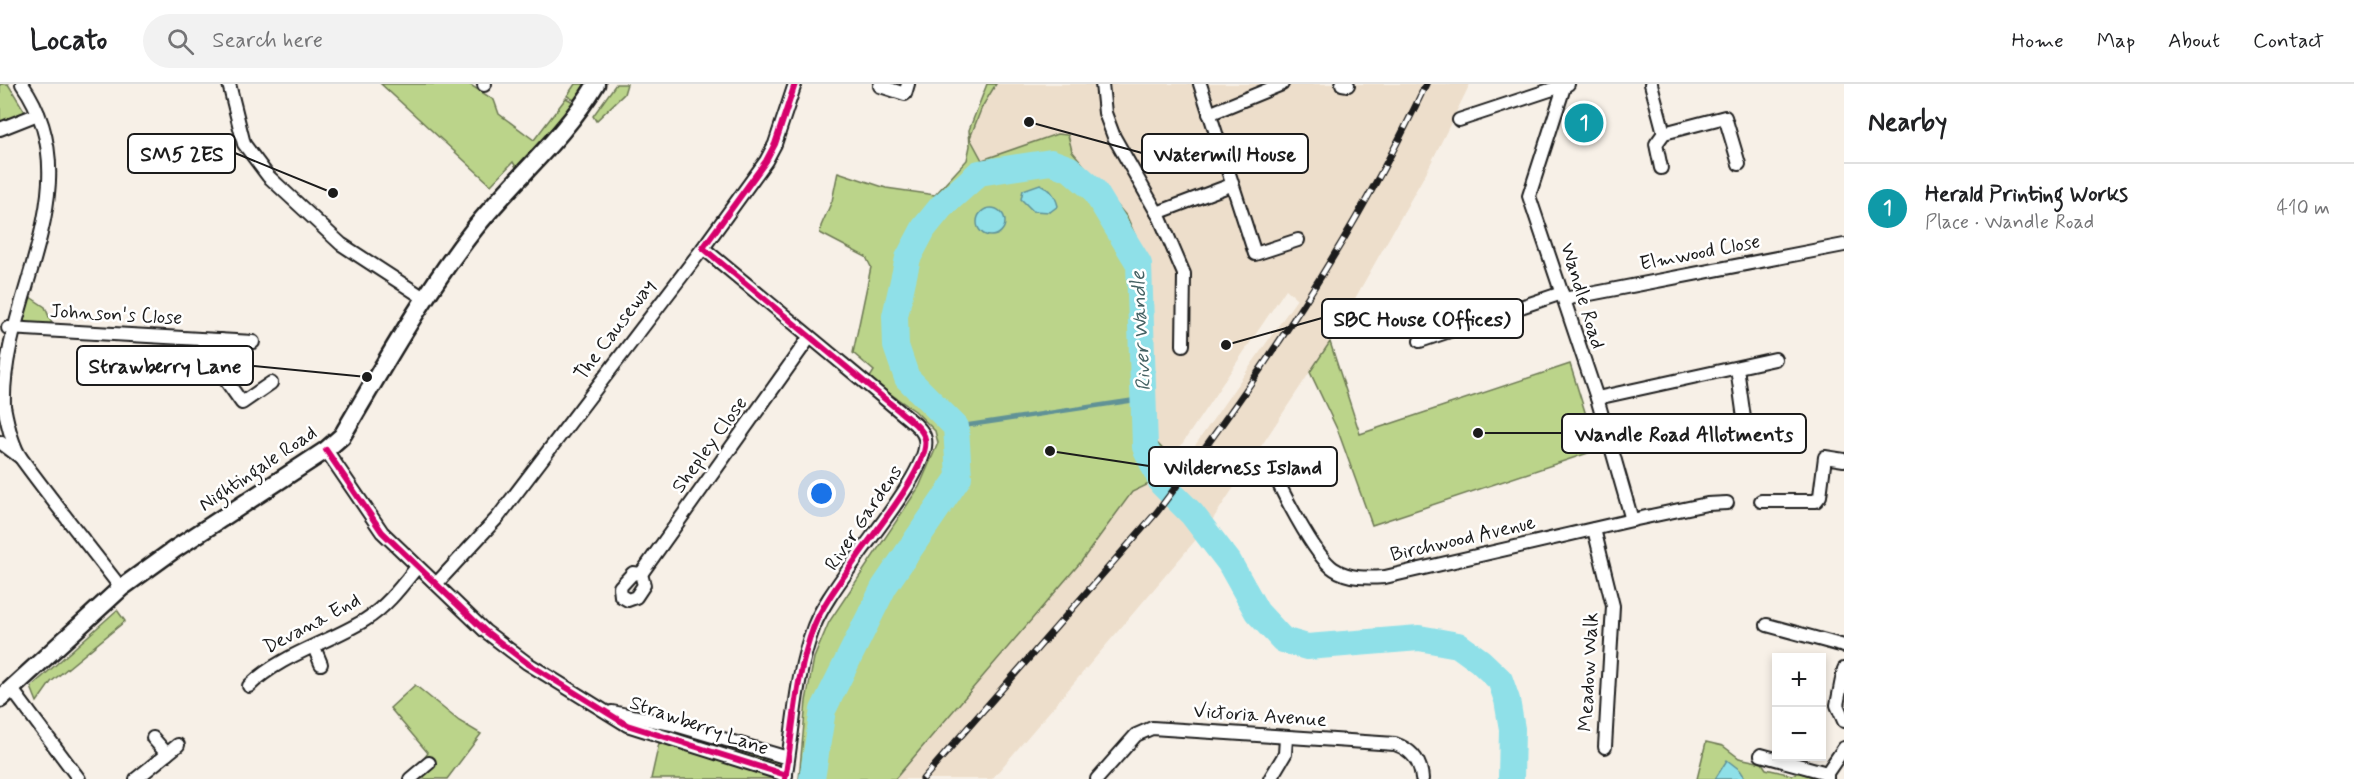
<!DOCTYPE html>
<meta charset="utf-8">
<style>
body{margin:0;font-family:Mynerve,sans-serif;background:#f2f2f2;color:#202124}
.controls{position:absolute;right:18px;bottom:18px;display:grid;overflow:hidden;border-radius:0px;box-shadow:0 3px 9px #0003}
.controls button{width:54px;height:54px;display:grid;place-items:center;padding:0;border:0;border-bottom:2px solid #e0e0e0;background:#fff;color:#202124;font:30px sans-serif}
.you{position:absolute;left:822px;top:410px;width:21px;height:21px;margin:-15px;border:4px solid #fff;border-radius:50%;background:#1a73e8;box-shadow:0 0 0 9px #1a73e833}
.badge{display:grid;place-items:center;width:39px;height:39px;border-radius:50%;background:#1f6fb2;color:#fff;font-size:20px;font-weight:700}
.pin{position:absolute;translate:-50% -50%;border:3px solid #fff;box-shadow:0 2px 6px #0006}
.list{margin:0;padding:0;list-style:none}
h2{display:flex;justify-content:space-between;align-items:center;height:78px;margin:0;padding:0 24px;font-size:26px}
h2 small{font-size:20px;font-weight:400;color:#757577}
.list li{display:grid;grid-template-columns:39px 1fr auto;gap:18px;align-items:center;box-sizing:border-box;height:90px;padding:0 24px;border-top:2px solid #e0e0e0}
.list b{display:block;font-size:22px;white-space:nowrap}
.list p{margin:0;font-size:20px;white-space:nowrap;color:#757577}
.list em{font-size:20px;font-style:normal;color:#757577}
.icon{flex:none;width:33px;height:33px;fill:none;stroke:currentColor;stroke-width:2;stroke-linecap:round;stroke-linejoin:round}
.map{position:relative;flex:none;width:1844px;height:695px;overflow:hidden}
header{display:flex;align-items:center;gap:36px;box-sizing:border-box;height:84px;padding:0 30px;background:#fff;border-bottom:2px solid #e0e0e0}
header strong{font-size:28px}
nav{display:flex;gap:33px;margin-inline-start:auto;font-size:21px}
.search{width:420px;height:54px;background:#f2f2f2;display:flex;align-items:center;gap:15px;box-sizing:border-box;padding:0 21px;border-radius:33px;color:#757577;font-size:22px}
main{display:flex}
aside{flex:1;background:#fff}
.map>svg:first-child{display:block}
.built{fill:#eddecb;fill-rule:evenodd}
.green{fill:#bbd48a;stroke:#6c7853;stroke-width:1.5}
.water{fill:#8fe0e8;stroke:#619296;stroke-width:1.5}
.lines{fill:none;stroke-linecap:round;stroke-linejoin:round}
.stream{stroke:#619296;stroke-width:4.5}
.river{stroke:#8fe0e8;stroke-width:26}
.minor-casing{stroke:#1c1c1c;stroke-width:16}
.secondary-casing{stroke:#1c1c1c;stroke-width:21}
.minor{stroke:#fff;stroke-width:12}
.secondary{stroke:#fff;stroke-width:16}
.rail-casing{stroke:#1c1c1c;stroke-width:7}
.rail{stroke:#fff;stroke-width:4.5;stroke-dasharray:14;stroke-linecap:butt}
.cycleway-casing{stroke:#fff;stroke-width:10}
.cycleway{stroke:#d6006c;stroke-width:6}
.labels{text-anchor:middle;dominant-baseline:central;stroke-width:5;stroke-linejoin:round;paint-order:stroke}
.street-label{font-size:20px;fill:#1c1c1c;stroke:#fff}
.water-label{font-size:21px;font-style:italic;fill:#446163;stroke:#fff}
.leader{fill:none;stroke:#1c1c1c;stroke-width:2}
.callout-dot{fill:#1c1c1c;stroke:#fff;stroke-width:2}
.callout{fill:#fff;stroke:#1c1c1c;stroke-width:2}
.callout-label{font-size:21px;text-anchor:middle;font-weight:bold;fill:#1c1c1c}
</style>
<header>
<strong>Locato</strong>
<div class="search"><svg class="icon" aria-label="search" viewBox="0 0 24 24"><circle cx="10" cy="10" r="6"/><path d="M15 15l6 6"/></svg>Search here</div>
<nav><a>Home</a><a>Map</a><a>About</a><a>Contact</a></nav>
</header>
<main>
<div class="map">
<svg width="1844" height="695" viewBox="0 0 1844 695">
<rect width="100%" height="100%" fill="#f7f0e7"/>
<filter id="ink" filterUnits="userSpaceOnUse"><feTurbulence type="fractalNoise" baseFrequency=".0167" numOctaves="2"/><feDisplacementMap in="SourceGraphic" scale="12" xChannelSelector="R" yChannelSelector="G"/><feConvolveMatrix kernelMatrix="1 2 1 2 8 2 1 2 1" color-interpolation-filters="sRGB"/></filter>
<g filter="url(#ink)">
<path class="built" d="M996,0H1470L1428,85L1335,250L1211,438L992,695H895L1080,479L1132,408L1149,400L1171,376L1158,359L1144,325L1150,184L1127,133L1057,51L983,76L970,54L982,23ZM1286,205L1297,215L1180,383L1172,375Z"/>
<g class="green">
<path d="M0,0H8L27,31L0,41Z"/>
<path d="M381,0H469L494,16L499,30L534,56L566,14L575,19L516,83L513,78L491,101Z"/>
<path d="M575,0H588L576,17L567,12Z"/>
<path d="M616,0H627L624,10L596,37L593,32Z"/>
<path d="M987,0H996L982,23L970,54L982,76L1057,50L1068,51L1072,67L1127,133L1150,184L1144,325L1157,359L1172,375L1149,400L1132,408L1080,479L895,695H799L806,617L814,574L829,538L919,403L938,359L935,347L915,327L869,295L874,287L853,269L871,183L866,173L820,149L821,142L832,117L838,88L886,104L935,111L967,76L970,62L969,46Z"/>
<path d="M27,211L45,223L52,240H21Z"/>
<path d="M1330,258L1360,350L1570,280L1597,366L1372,441L1338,347L1310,288Z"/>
<path d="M117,526L125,537L51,598L37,618L31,603Z"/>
<path d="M415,601L459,637L481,650L447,695H413L431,681L425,673L428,669L390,624Z"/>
<path d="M629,639L672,642L780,673L777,687Z"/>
<path d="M660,655L776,691L775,695H651Z"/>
<path d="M1706,658L1723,662L1739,674L1762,679L1766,685L1792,691L1799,688L1817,695H1697Z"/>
</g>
<g class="water">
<path d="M1040,100C1050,105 1055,110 1058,122L1050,128L1033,127L1021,115L1023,106Z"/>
<circle cx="991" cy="138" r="14"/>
<path d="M1727,676L1740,686L1746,695H1715Z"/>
</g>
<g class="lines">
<path class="stream" d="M956,343L1142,315"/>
<path class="river" d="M812,695L823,626L884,503L959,393L956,343L907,294L896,262L895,232L908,174L924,144L941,123L979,89L1051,78L1070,85L1094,106L1139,180L1145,363L1162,400L1192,430L1229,478L1257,528L1283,556L1307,563L1419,554L1458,561L1480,577L1500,596L1507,616L1512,645L1511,695"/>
<defs>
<g id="minor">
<path d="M22,0C94,103 0,215 4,322C7,338 12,361 21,374C53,418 88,461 121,504"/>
<path d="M229,0L244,60L268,92L341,160L424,214"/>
<path d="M881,0L880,2L905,10L908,0"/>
<path d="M1102,0L1105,29L1114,53L1160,134L1184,190L1183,261"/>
<path d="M1200,0L1255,170L1298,156"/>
<path d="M1342,0L1348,1"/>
<path d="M1565,0L1529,112L1597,314L1632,436"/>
<path d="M1651,0L1664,49"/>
<path d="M484,1L485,0"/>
<path d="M1209,30L1282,0"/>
<path d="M1459,36L1568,0"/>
<path d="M0,45L38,30"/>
<path d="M1661,84L1656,60L1664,49L1725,33L1739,80"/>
<path d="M1157,129L1231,101"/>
<path d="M703,164L915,340C919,344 924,348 925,355C931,380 873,450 858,472C843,494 824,518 814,542C795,592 794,644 785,695"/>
<path d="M1564,215L1844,161"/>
<path d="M8,244L253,258"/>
<path d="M221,256L220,288L242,319L271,299"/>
<path d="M1420,257L1562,209"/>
<path d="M1737,284L1744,334"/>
<path d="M1597,314L1775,275"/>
<path d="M0,358L20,373"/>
<path d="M326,366L382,448L485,547L527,579L627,641L786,691"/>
<path d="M1269,376C1276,398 1315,473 1334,485C1349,495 1368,494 1385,493L1632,436L1707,420L1727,419"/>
<path d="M1761,417H1816L1820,412L1825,373L1844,376"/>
<path d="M1594,445L1613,522L1605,663"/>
<path d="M633,489L641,490L644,501L636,513L628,516L621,512L620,503Z"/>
<path d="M641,490L809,254"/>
<path d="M437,499L498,433L703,164L766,77L775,60L795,0"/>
<path d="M1767,541L1844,562"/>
<path d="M314,563L321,580"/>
<path d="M1844,585L1837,621L1844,637"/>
<path d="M249,602C282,570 326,560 365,536C386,523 401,503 417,483"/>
<path d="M11,604L79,695"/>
<path d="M612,628L672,640L788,674"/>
<path d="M153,654L167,670"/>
<path d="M1761,671L1827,689"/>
<path d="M136,695L178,661"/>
<path d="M410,695L429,679"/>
<path d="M1097,695L1136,651L1152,644L1395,660C1412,666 1421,677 1422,695"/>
<path d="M1270,695L1285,670L1286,654"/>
<path d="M1827,695V689L1844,664"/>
</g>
<path id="secondary" d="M0,615L121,504L175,465L326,366L342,352C384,281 424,209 475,144C514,95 564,54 596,0"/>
</defs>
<use href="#minor" class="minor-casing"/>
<use href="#secondary" class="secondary-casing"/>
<use href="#minor" class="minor"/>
<use href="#secondary" class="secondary"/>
<defs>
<path id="rail" d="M923,695L1157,428C1259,294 1355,152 1426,0"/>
</defs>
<use href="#rail" class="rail-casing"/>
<use href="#rail" class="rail"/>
<defs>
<g id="cycleway">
<path d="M326,366L382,448L485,547L527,579L627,641L786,691"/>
<path d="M785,695C794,644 795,592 814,542C824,518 843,494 858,472C873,450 931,380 925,355C924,348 919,344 915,340L703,164L766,77L775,60L795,0"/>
</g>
</defs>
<use href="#cycleway" class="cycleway-casing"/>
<use href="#cycleway" class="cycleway"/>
</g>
</g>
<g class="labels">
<g class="street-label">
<text transform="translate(1700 169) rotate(-11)">Elmwood Close</text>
<text transform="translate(1582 212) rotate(73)">Wandle Road</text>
<text transform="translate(116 231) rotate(3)">Johnson's Close</text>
<text transform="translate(615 246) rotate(-53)">The Causeway</text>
<text transform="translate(710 361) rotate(-54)">Shepley Close</text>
<text transform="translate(258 385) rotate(-34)">Nightingale Road</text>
<text transform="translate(864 434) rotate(-56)">River Gardens</text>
<text transform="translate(1463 455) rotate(-13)">Birchwood Avenue</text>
<text transform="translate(312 540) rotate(-28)">Devana End</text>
<text transform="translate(1589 588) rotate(-87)">Meadow Walk</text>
<text transform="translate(1260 632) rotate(4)">Victoria Avenue</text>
<text transform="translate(699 642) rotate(19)">Strawberry Lane</text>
</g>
<g class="water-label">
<text transform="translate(1141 247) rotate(-93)">River Wandle</text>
</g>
</g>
<path class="leader" d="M333 109L235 69M1029 38L1142 69M1226 261L1322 234M367 293L253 282M1478 349L1562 349M1050 367L1149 382"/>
<g class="callout-dot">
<circle cx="333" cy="109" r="6"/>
<circle cx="1029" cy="38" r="6"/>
<circle cx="1226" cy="261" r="6"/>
<circle cx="367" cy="293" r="6"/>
<circle cx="1478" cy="349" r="6"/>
<circle cx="1050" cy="367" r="6"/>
</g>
<g class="callout">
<rect x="128" y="50" width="107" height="39" rx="6"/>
<rect x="1142" y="50" width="166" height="39" rx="6"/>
<rect x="1322" y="215" width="201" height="39" rx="6"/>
<rect x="77" y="262" width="176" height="39" rx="6"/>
<rect x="1562" y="330" width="244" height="39" rx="6"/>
<rect x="1149" y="363" width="188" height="39" rx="6"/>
</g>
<g class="callout-label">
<text x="182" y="77">SM5 2ES</text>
<text x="1225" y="77">Watermill House</text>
<text x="1422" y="242">SBC House (Offices)</text>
<text x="165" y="289">Strawberry Lane</text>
<text x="1684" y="357">Wandle Road Allotments</text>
<text x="1243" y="390">Wilderness Island</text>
</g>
</svg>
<div class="controls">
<button>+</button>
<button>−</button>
</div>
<div class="you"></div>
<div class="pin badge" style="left:1584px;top:39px;background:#0f9aa8">1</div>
</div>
<aside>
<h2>Nearby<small></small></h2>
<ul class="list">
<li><span class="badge" style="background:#0f9aa8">1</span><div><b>Herald Printing Works</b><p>Place · Wandle Road</p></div><em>410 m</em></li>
</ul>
</aside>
</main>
